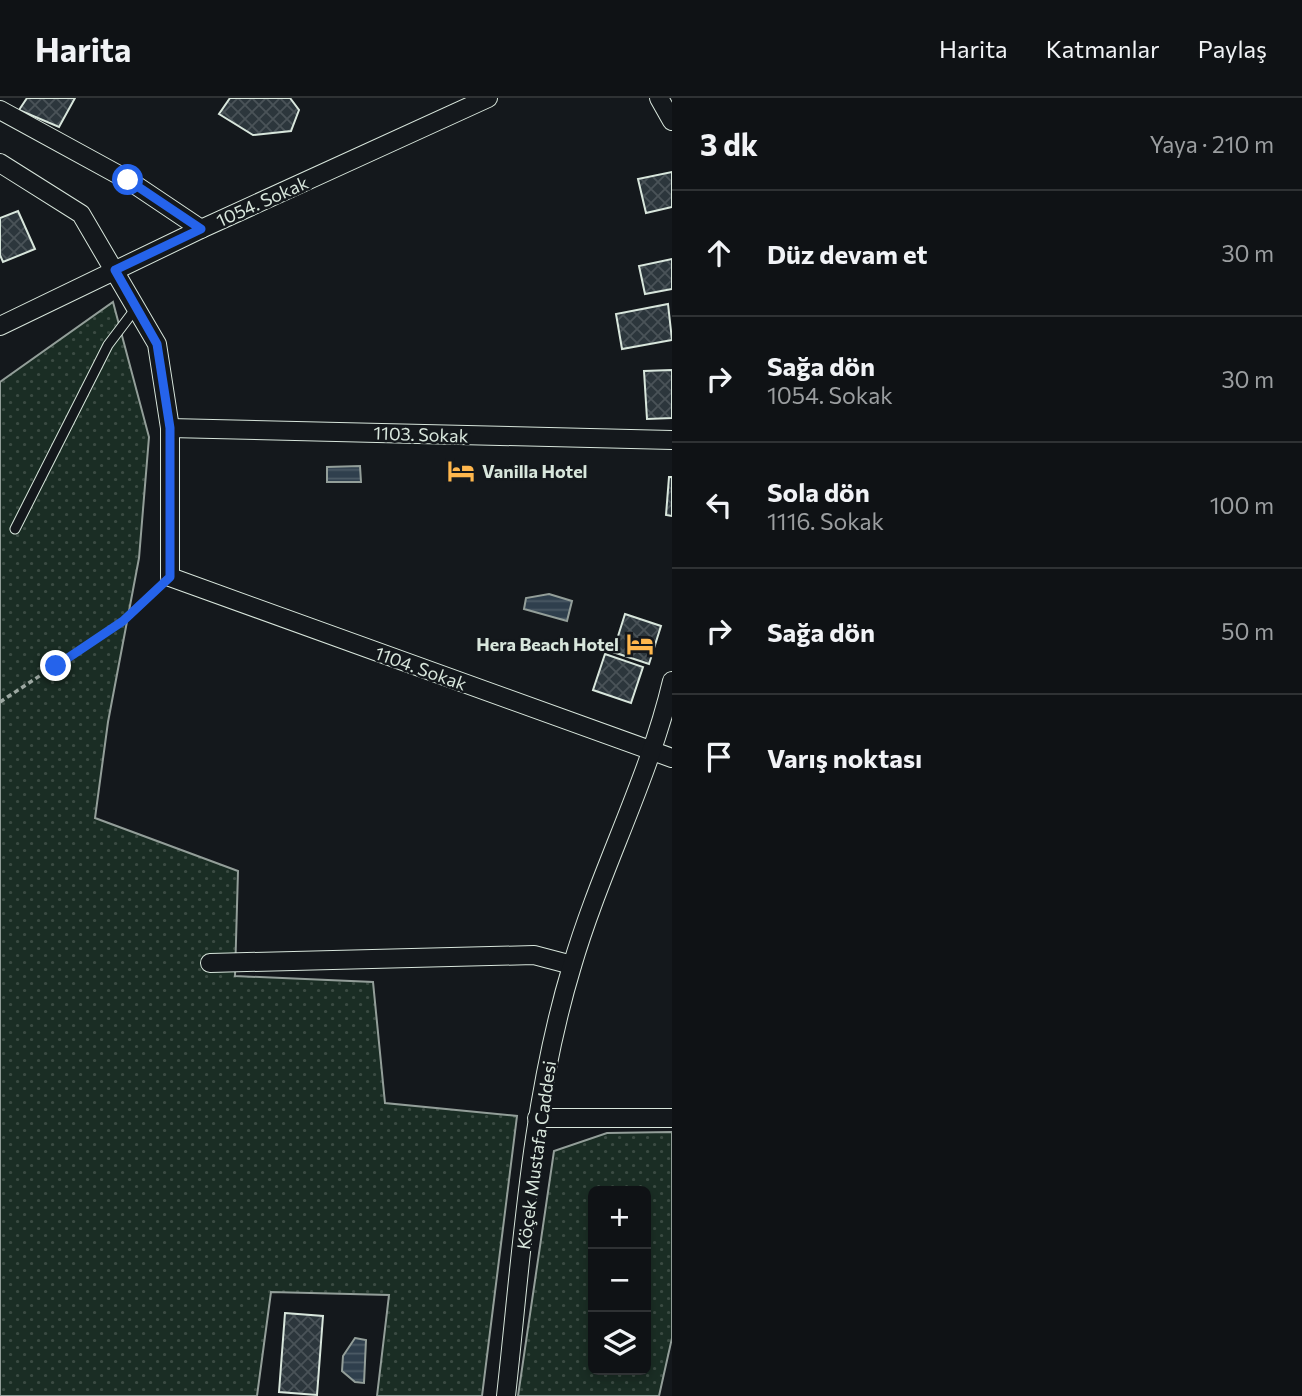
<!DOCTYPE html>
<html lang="tr">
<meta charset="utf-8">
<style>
body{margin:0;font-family:Commissioner,sans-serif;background:#181b1e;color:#f1f3f6}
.controls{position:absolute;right:21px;bottom:21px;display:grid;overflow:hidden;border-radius:10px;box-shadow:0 4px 10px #0003}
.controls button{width:63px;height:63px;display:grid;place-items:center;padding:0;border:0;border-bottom:2px solid #2f3234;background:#0f1215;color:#f1f3f6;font:35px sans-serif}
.stop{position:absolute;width:21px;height:21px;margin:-16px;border:5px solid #2563eb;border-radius:50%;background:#fff}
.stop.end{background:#2563eb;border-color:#fff;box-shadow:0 2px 7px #0008}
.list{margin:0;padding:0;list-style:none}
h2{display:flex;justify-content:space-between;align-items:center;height:91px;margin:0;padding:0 28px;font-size:30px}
h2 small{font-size:23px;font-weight:400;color:#9b9ea0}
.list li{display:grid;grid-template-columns:46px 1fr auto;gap:21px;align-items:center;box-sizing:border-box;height:126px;padding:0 28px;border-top:2px solid #2f3234}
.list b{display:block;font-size:26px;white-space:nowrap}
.list p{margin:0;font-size:23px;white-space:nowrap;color:#9b9ea0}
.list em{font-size:23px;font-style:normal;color:#9b9ea0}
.icon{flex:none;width:38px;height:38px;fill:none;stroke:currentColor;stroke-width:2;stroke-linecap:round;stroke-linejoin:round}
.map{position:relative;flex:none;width:672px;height:1298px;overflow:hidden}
header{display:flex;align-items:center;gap:42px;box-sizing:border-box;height:98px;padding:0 35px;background:#0f1215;border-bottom:2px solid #2f3234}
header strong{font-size:33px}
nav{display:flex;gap:38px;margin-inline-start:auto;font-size:24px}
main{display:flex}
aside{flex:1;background:#0f1215}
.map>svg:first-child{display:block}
.grass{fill:url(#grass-dots);stroke:#939e99;stroke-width:2;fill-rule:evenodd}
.water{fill:url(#water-rules);stroke:#939e99;stroke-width:2}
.building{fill:url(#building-cross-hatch);stroke:#d8e6dc;stroke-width:2}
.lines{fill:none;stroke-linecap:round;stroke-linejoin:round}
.lane-casing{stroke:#d8e6dc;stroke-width:11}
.street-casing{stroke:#d8e6dc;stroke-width:20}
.path{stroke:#9da8a2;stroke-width:3.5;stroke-dasharray:5 3.5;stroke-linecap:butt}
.lane{stroke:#14181c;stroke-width:9}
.street{stroke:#14181c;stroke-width:18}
.route{stroke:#2563eb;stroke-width:9}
.labels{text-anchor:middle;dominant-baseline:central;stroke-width:5;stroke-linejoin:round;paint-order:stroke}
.street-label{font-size:18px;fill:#d8e6dc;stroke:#14181c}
.poi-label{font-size:18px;font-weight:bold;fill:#d8e6dc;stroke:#14181c;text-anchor:start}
</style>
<header>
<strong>Harita</strong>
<nav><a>Harita</a><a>Katmanlar</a><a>Paylaş</a></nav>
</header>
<main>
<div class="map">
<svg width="672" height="1298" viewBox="0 0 672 1298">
<defs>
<pattern id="grass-dots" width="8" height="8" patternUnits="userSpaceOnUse" patternTransform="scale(1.75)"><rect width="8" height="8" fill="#1a2d24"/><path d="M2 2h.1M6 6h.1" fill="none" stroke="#3b4b43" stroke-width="1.8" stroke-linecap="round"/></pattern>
<pattern id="water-rules" width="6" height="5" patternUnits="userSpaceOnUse" patternTransform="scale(1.75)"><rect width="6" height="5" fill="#2f3f4d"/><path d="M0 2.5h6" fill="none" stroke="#4c5b66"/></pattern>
<pattern id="building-cross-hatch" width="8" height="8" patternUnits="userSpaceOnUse" patternTransform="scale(1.75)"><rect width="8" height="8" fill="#2c363c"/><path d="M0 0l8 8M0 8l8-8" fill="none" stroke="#4a5358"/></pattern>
</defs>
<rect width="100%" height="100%" fill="#14181c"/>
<g class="grass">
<path d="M113,204L149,339L139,460L108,624L95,720L238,773L235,878L373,884L385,1005L517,1018L482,1298H377L389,1197L271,1194L257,1298H0V284Z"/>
<path d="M672,1034V1240L659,1298H518L554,1053L607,1035ZM646,1093V1272H593V1093Z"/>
</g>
<g class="water">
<path d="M360,368L361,384H327V369Z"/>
<path d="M549,496L572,503L567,523L524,511L526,500Z"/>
<path d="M355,1240L366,1242L364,1285L355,1284L342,1273L343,1258Z"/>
</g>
<g class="building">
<path d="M27,0H75L59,29L19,12Z"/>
<path d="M230,0H290L299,12L291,33L253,37L219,16Z"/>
<path d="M672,74V109L646,115L638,81Z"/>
<path d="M18,113L35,151L3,164L0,157V120Z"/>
<path d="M672,161V191L645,196L639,168Z"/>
<path d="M668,206L672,242L622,251L616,216Z"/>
<path d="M672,272V320L647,321L644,273Z"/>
<path d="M669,379H672V418L666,417Z"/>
<path d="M625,516L661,528L649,566L613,554Z"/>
<path d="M605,556L643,569L631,605L593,592Z"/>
<path d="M285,1215L323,1218L317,1297L279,1294Z"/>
</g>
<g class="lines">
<defs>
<path id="lane" d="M15,431L108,247L136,210"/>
<g id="street">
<path d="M659,0L672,23"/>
<path d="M0,12L128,82L201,131"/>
<path d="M0,65L81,116L157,246L170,330V479L672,660"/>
<path d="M0,228L201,131L488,0"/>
<path d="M170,330L672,342"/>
<path d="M210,865L534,857L572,867"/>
<path d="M537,1020H672"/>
<path d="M506,1298C522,1155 530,1007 572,868C600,772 649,681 672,583"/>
</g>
</defs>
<use href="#lane" class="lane-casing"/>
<use href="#street" class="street-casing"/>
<path class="path" d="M0,604L123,523L158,490"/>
<use href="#lane" class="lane"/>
<use href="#street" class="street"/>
</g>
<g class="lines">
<path class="route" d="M56,568L123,523L170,479V330L157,246L115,172L201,131L128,82"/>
</g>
<defs>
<symbol id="hotel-bare" viewBox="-9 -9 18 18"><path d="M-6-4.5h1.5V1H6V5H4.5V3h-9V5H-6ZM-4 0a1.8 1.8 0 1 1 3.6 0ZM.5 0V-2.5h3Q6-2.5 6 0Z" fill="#ffb74d" stroke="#14181c" stroke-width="2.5" paint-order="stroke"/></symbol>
</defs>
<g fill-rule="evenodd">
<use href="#hotel-bare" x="442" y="354" width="38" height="38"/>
<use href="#hotel-bare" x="621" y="527" width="38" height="38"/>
</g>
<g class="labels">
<g class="street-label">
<text transform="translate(262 103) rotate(-24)">1054. Sokak</text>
<text transform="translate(421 336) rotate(2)">1103. Sokak</text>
<text transform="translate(421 570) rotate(20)">1104. Sokak</text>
<text transform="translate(536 1057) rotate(-82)">Köçek Mustafa Caddesi</text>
</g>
<g class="poi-label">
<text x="482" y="373">Vanilla Hotel</text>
<text x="619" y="546" text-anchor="end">Hera Beach Hotel</text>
</g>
</g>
</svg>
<div class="controls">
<button>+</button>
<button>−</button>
<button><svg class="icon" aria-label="layers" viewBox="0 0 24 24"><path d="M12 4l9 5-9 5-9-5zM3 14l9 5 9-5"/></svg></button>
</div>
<div class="stop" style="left:128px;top:82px"></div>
<div class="stop end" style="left:56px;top:568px"></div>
</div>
<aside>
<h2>3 dk<small>Yaya · 210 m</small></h2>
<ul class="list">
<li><svg class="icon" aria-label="ahead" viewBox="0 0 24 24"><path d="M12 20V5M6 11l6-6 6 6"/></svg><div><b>Düz devam et</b></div><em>30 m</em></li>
<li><svg class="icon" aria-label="right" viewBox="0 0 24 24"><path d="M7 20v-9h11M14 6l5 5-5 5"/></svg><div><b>Sağa dön</b><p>1054. Sokak</p></div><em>30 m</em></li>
<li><svg class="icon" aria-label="left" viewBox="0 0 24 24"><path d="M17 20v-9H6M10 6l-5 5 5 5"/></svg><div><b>Sola dön</b><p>1116. Sokak</p></div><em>100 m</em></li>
<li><svg class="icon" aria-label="right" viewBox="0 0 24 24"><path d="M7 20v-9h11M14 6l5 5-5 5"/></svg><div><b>Sağa dön</b></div><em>50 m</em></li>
<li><svg class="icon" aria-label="arrive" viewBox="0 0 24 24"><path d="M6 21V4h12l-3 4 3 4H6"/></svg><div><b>Varış noktası</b></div></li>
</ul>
</aside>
</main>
